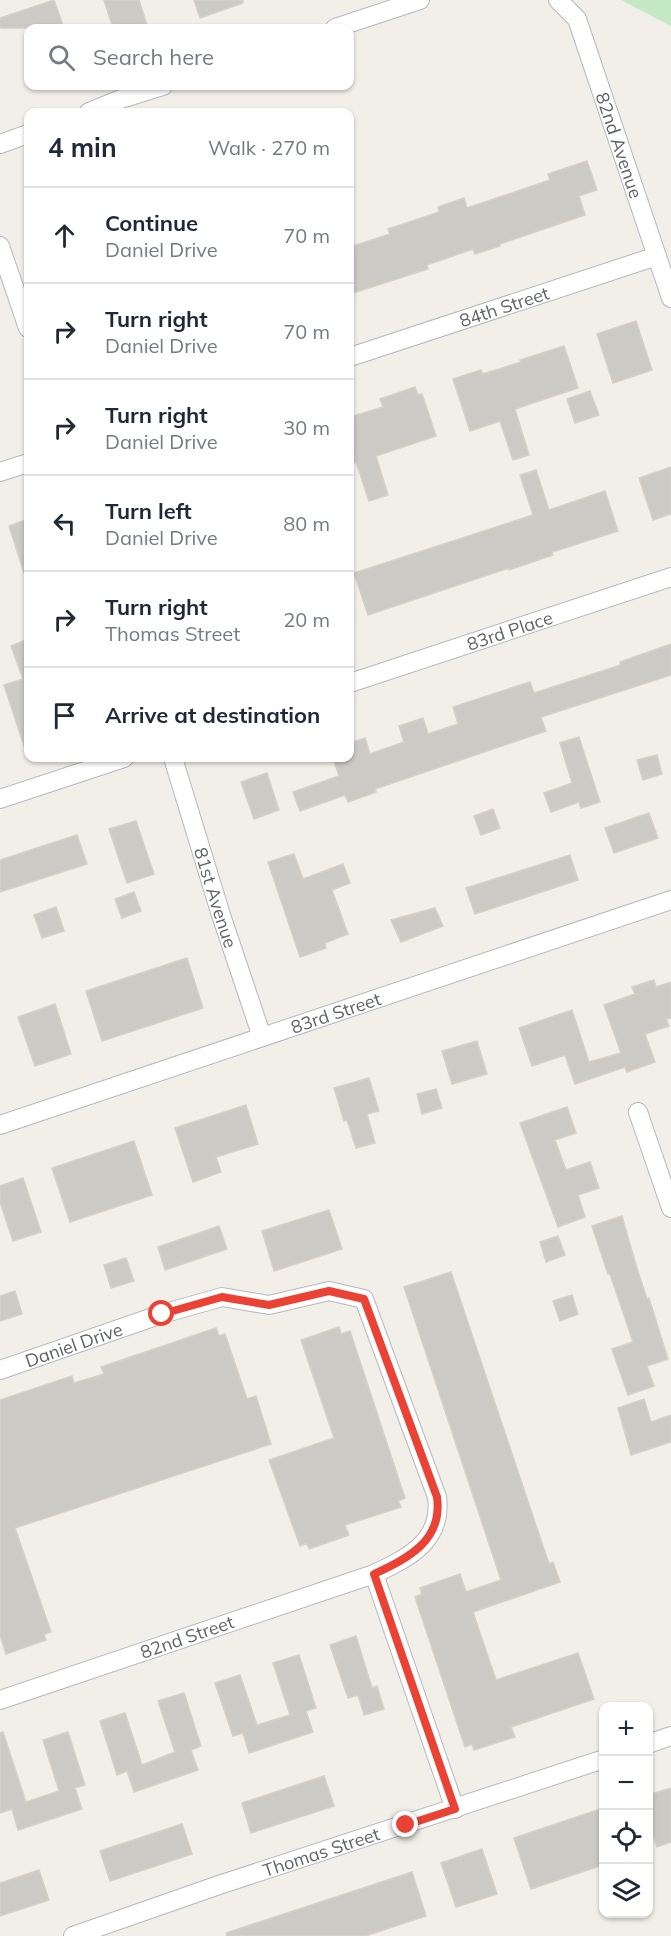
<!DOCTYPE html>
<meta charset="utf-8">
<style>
body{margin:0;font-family:Mulish,sans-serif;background:#f2f2f3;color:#1f2937}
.controls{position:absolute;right:18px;bottom:18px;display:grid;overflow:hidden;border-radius:12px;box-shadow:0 2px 4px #0004}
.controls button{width:54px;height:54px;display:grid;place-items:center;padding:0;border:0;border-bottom:2px solid #e0e1e3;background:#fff;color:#1f2937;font:30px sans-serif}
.stop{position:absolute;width:18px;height:18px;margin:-14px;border:4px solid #ea4335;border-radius:50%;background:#fff}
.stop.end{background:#ea4335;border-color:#fff;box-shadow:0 2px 6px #0008}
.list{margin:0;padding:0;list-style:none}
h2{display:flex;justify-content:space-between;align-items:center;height:78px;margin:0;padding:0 24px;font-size:26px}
h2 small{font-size:20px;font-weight:400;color:#747a83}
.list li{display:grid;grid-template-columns:39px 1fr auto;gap:18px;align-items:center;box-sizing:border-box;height:96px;padding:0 24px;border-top:2px solid #e0e1e3}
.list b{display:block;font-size:22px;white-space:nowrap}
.list p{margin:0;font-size:20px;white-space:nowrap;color:#747a83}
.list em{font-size:20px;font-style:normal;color:#747a83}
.icon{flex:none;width:33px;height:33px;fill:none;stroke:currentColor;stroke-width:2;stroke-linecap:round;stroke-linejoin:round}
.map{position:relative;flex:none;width:671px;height:1936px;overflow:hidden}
.search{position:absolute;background:#fff;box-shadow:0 2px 4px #0004;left:24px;top:24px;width:330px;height:66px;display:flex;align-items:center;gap:15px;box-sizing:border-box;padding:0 21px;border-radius:12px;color:#747a83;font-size:22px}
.panel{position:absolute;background:#fff;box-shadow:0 2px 4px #0004;left:24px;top:108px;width:330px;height:654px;border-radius:12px}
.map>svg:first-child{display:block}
.green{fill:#c5e8c5}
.building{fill:#cccac5;stroke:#d6d1c6;stroke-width:1.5}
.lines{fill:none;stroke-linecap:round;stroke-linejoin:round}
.minor-casing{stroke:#b5b8bc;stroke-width:20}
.minor{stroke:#fff;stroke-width:18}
.route{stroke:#ea4335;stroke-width:8}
.labels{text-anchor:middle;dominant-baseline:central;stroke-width:4.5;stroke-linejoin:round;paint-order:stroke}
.street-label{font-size:18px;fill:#5f6368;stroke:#fff}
</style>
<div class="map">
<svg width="671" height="1936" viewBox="0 0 671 1936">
<rect width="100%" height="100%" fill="#f1efe8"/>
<path class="green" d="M621,0H671V26Z"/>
<g class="building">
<path d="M54,0L64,28H0V18Z"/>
<path d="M104,0H139L148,28H113Z"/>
<path d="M194,0H243V3L200,18Z"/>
<path d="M587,161L597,190L579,196L585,215L500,244V246L475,254L473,249L427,265L428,269L350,294V247L390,234L388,229L439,212L438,207L464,198L467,208L550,180L548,174Z"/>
<path d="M636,321L652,370L613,383L597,334Z"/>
<path d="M564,346L578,388L515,409L529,455L513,460L500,421L470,431L453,379L481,370L483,374L521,362L520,360Z"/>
<path d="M415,387L418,395L422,394L436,436L376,456L388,495L369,501L356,462L350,464V417L383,407L380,399Z"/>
<path d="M590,391L599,415L575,423L567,399Z"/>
<path d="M671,467V514L653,520L639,478Z"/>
<path d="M536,470L549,510L605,491L618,531L552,552L553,555L509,570V568L368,615L354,573L533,515L520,475Z"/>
<path d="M28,519V576H25L9,526Z"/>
<path d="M28,639V748L25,749L4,685L23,679L11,646Z"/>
<path d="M671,644V675L541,717L546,731L375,789L376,792L348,802L345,795L300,811L293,792L339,776L333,758H350V743L365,738L370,754L404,742L399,726L423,718L428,734L458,724L453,707L530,682L534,693L621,665L620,662Z"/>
<path d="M579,737L600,802L581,808L579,802L551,812L544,793L572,783L560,743Z"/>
<path d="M657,755L662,774L643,780L637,760Z"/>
<path d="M267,773L279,810L254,819L241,782Z"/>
<path d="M493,809L500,828L481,835L474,816Z"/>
<path d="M649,813L658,838L614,853L605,828Z"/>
<path d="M136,821L154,874L127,883L109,829Z"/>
<path d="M77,835L87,864L0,892V860Z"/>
<path d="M294,854L303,879L343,864L350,883L332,890L348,934L325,943L326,948L300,957L268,862Z"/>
<path d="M570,855L578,880L475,914L466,888Z"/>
<path d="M134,892L141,911L122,918L115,899Z"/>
<path d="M56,907L64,931L42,938L34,915Z"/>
<path d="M435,908L443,926L401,942L391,920Z"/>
<path d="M187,958L203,1008L102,1041L86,991Z"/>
<path d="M654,980L656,987L671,982V1018L666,1019L669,1026L645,1034L655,1062L627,1072L625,1067L575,1084L565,1055L532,1066L519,1028L572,1010L589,1062L621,1053L604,1005L635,994L632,987Z"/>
<path d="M55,1004L71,1054L35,1066L18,1017Z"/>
<path d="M477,1041L487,1074L452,1084L442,1051Z"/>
<path d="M369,1078L379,1111L367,1114L375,1143L356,1148L347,1120L344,1121L334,1088Z"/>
<path d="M436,1089L442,1108L422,1114L417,1094Z"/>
<path d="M246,1105L258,1144L216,1157L221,1172L193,1182L175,1128Z"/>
<path d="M567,1107L576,1133L555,1140L566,1170L590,1162L599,1188L578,1195L585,1217L558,1227L520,1123Z"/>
<path d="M134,1141L152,1195L70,1222L52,1168Z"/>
<path d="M23,1178L41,1232L13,1241L0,1202V1186Z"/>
<path d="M329,1210L342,1249L274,1271L262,1231Z"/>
<path d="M622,1216L636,1265L647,1299L649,1298L668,1359L647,1366L654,1386L628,1395L612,1349L633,1342L610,1274H608L592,1226Z"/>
<path d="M219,1226L227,1249L165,1270L158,1247Z"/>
<path d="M558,1236L565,1255L546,1262L540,1242Z"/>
<path d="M126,1258L134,1281L111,1288L104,1265Z"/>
<path d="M451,1272L549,1564L553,1562L560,1582L473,1612L496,1680L578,1653L594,1699L511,1727L515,1737L474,1750L472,1744L465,1747L415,1597L422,1594L420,1588L460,1574L466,1592L501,1580L404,1287Z"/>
<path d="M15,1291L22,1314L0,1321V1296Z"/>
<path d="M572,1295L578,1314L560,1321L553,1301Z"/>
<path d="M339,1327L341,1334L350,1331L405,1498L398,1501L401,1507L345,1525L349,1535L309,1549L307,1543L300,1546L269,1460L334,1438L301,1340Z"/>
<path d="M216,1328L219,1336L225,1334L247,1399L256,1396L271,1444L15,1528L51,1632L44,1634L46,1640L6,1654L0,1636V1400L72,1376L74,1383L104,1374L101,1367Z"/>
<path d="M644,1399L651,1422L671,1415V1442L631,1455L618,1408Z"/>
<path d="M356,1636L372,1688L377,1686L384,1709L364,1715L358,1695L348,1698L330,1645Z"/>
<path d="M299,1655L316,1708L306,1711L313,1732L249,1753L243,1733L233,1736L215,1683L240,1675L257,1725L290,1715L273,1663Z"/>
<path d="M184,1693L201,1746L191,1750L198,1770L134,1792L127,1771L117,1775L100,1721L125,1713L142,1765L175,1752L158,1701Z"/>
<path d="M3,1732L26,1802L59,1791L43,1740L68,1732L85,1785L75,1788L82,1809L18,1830L12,1809L0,1813V1733Z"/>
<path d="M324,1776L334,1806L251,1833L242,1803Z"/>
<path d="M671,1788V1842L657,1847L648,1821V1795Z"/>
<path d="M603,1808V1865L531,1889L514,1838Z"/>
<path d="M182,1824L192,1854L110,1881L100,1851Z"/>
<path d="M482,1849L497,1894L456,1907L441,1863Z"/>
<path d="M39,1870L49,1900L0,1916V1883Z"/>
<path d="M412,1872L426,1916L365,1936H227L226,1933Z"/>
</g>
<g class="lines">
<defs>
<g id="minor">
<path id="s1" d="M558,0L577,19L671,298"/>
<path d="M335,28L420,0"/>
<path d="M89,112L121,99L163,86"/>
<path d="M0,144L28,134"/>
<path d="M0,246L28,328"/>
<path id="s2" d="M350,357L657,256"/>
<path d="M0,472L28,463"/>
<path id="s3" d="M350,683L671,577"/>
<path id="s4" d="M173,758L221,915L262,1037"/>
<path d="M0,799L124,758"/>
<path d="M638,1112L671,1208"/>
<path id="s5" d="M0,1125L671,900"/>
<path id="s6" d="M0,1370L162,1314L222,1297L269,1305L329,1291L364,1299L437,1497C443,1541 408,1558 374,1574L0,1700"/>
<path d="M374,1574L455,1809"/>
<path d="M648,1744L671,1736"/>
<path id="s7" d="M73,1936L219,1885L604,1759"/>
</g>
</defs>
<use href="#minor" class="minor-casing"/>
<use href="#minor" class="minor"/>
</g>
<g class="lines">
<path class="route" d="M162,1314L222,1297L269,1305L329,1291L364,1299L437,1497C443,1541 408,1558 374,1574L455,1809L406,1825"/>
</g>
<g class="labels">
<g class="street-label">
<text stroke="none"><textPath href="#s1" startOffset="160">82nd Avenue</textPath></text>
<text stroke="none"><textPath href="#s2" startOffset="162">84th Street</textPath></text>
<text stroke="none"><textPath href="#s3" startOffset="168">83rd Place</textPath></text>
<text stroke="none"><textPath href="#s4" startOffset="146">81st Avenue</textPath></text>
<text stroke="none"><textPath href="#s5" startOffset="354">83rd Street</textPath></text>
<text stroke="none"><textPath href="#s6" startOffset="78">Daniel Drive</textPath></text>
<text transform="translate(187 1637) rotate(-19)">82nd Street</text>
<text stroke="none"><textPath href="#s7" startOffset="262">Thomas Street</textPath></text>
</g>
</g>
</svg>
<div class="controls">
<button>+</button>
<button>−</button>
<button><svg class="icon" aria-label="locate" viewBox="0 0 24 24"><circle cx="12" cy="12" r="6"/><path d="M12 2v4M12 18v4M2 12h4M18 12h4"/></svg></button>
<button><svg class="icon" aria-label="layers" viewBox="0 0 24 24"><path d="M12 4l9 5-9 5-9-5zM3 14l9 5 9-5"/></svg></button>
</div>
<div class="stop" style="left:162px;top:1314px"></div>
<div class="stop end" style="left:406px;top:1825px"></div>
<div class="search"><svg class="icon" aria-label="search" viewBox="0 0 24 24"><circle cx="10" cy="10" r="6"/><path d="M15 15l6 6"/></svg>Search here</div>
<section class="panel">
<h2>4 min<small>Walk · 270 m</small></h2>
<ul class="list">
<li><svg class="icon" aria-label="ahead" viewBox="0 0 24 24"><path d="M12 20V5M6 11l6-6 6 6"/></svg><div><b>Continue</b><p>Daniel Drive</p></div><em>70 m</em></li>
<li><svg class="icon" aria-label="right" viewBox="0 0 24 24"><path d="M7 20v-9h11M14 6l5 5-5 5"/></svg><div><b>Turn right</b><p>Daniel Drive</p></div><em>70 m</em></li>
<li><svg class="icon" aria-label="right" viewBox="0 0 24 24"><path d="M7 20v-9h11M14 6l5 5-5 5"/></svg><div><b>Turn right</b><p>Daniel Drive</p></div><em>30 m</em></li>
<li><svg class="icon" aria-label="left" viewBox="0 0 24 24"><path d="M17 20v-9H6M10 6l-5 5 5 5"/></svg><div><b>Turn left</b><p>Daniel Drive</p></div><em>80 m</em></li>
<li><svg class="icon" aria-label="right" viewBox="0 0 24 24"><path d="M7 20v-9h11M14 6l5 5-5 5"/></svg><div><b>Turn right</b><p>Thomas Street</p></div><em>20 m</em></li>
<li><svg class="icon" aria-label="arrive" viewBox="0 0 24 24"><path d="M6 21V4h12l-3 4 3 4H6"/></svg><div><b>Arrive at destination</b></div></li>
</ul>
</section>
</div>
